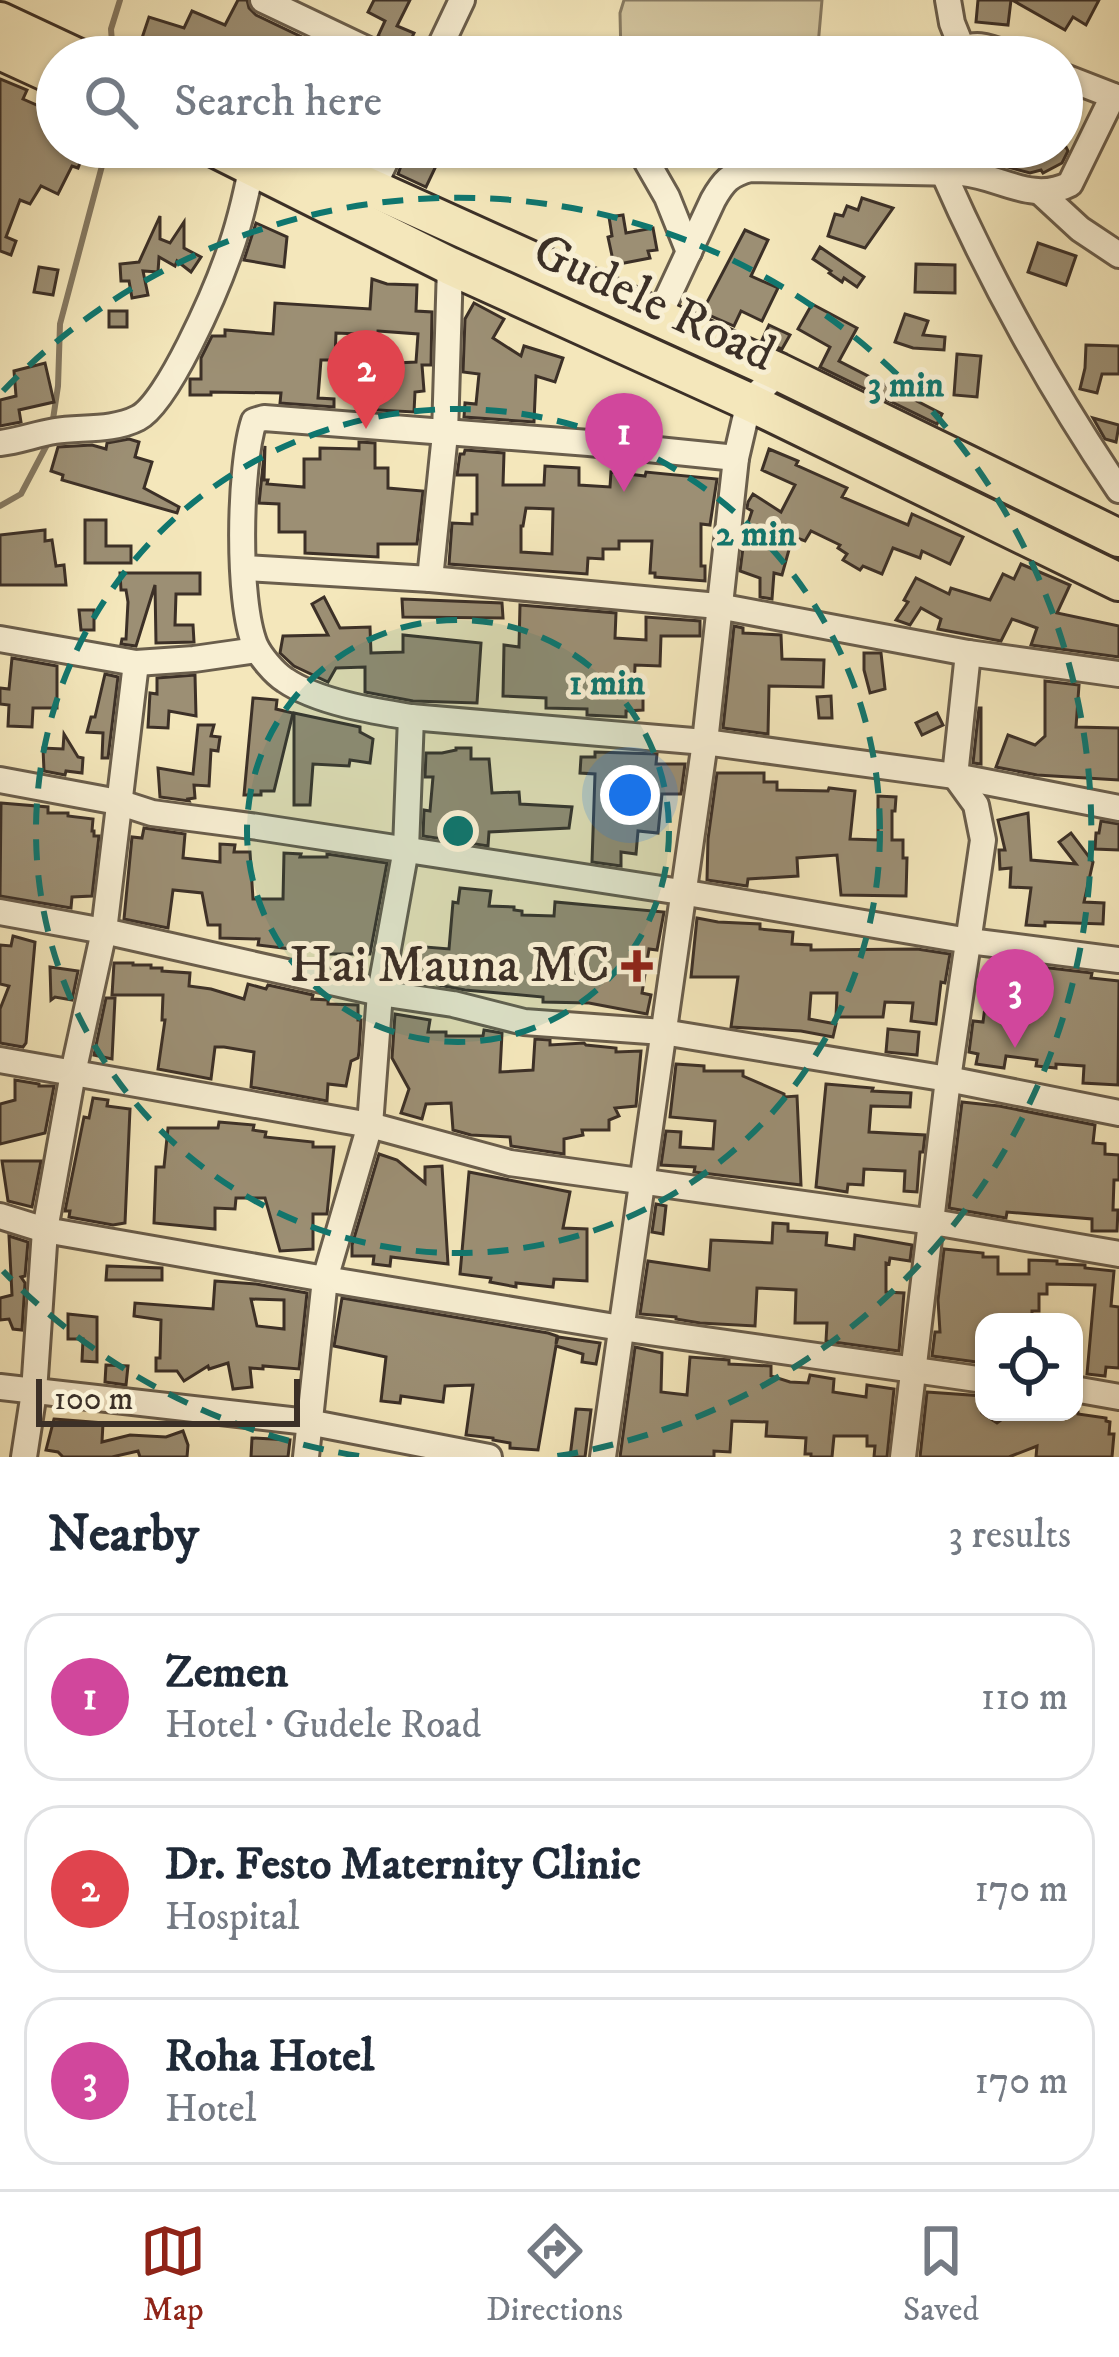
<!DOCTYPE html>
<meta charset="utf-8">
<style>
body{margin:0;font-family:"IM FELL DW Pica",serif;background:#f6f6f7;color:#1f2937}
.controls{position:absolute;right:36px;bottom:36px;display:grid;overflow:hidden;border-radius:24px;box-shadow:0 3px 9px #0004}
.controls button{width:108px;height:108px;display:grid;place-items:center;padding:0;border:0;border-bottom:3px solid #e0e1e3;background:#fff;color:#1f2937;font:60px sans-serif}
.scale{position:absolute;left:36px;bottom:30px;width:264px;box-sizing:border-box;padding-left:12px;border:6px solid #3c3027;border-top:0;font-size:33px;line-height:42px;white-space:nowrap;color:#3c3027;-webkit-text-stroke:9px #f8efd3;paint-order:stroke}
.you{position:absolute;left:630px;top:795px;width:42px;height:42px;margin:-30px;border:9px solid #fff;border-radius:50%;background:#1a73e8;box-shadow:0 0 0 18px #1a73e833}
.badge{display:grid;place-items:center;width:78px;height:78px;border-radius:50%;background:#8f2418;color:#fff;font-size:39px;font-weight:700}
.pin{position:absolute;translate:-50% -99px;filter:drop-shadow(0 3px 6px #0008)}
.pin::after{content:'';position:absolute;top:63px;width:42px;height:36px;background:inherit;clip-path:polygon(0 0,100% 0,50% 100%)}
.list{margin:0;padding:0;list-style:none}
h2{display:flex;justify-content:space-between;align-items:center;height:156px;margin:0;padding:0 48px;font-size:51px}
h2 small{font-size:39px;font-weight:400;color:#747a83}
.list li{display:grid;grid-template-columns:78px 1fr auto;gap:36px;align-items:center;box-sizing:border-box;height:168px;margin:0 24px 24px;padding:0 24px;border:3px solid #e0e1e3;border-radius:36px}
.list b{display:block;font-size:45px;white-space:nowrap}
.list p{margin:0;font-size:39px;white-space:nowrap;color:#747a83}
.list em{font-size:39px;font-style:normal;color:#747a83}
.icon{flex:none;width:66px;height:66px;fill:none;stroke:currentColor;stroke-width:2;stroke-linecap:round;stroke-linejoin:round}
.map{position:relative;flex:none;width:1119px;height:1457px;overflow:hidden}
.search{position:absolute;background:#fff;box-shadow:0 3px 9px #0004;left:36px;right:36px;top:36px;height:132px;display:flex;align-items:center;gap:30px;box-sizing:border-box;padding:0 42px;border-radius:66px;color:#747a83;font-size:45px}
.sheet{height:732px;background:#fff}
nav{display:flex;justify-content:space-around;align-items:center;box-sizing:border-box;height:168px;border-top:3px solid #e0e1e3;background:#fff;font-size:33px;color:#747a83}
nav a{display:grid;justify-items:center;gap:6px}
nav .on{color:#8f2418}
.map>svg:first-child{display:block}
.green{fill:#d5c8a2;stroke:#887c64;stroke-width:3}
.lines{fill:none;stroke-linecap:round;stroke-linejoin:round}
.stream{stroke:#857962;stroke-width:6}
.building{fill:#9c8f74;stroke:#3c3027;stroke-width:3;fill-rule:evenodd}
.minor-casing{stroke:#6a5e4c;stroke-width:30}
.highway-casing{stroke:#3c3027;stroke-width:42}
.minor{stroke:#f8efd3;stroke-width:24}
.highway{stroke:#f4e7bb;stroke-width:36}
.ring{fill:none;stroke:#0f766e;stroke-width:6;stroke-dasharray:21 15}
.poi-dot{fill:#8f2418;stroke:#f8efd3;stroke-width:4.5}
.labels{text-anchor:middle;dominant-baseline:central;stroke-width:10;stroke-linejoin:round;paint-order:stroke}
.street-label{font-size:51px;fill:#3c3027;stroke:#f8efd3}
.poi-label{font-size:51px;fill:#3c3027;stroke:#f8efd3;text-anchor:end}
.centre{fill:#0f766e;stroke:#f8efd3;stroke-width:6}
.ring-label{font-size:36px;text-anchor:middle;font-weight:bold;fill:#0f766e;stroke:#f8efd3;stroke-width:10;stroke-linejoin:round;paint-order:stroke}
</style>
<div class="map">
<svg width="1119" height="1457" viewBox="0 0 1119 1457">
<rect width="100%" height="100%" fill="#f4e7bb"/>
<filter id="stains"><feTurbulence type="fractalNoise" baseFrequency=".00167" numOctaves="4"/><feColorMatrix values="0 0 0 0 .2 0 0 0 0 .09 0 0 0 0 .02 0 0 0 .5 -.17"/></filter>
<radialGradient id="worn" r=".72"><stop offset=".6" stop-color="#630" stop-opacity="0"/><stop offset="1" stop-color="#630" stop-opacity=".3"/></radialGradient>
<path class="green" d="M624,0H822L817,57H621L620,13Z"/>
<g class="lines">
<g class="stream">
<path d="M113,56L111,29L120,0"/>
<path d="M52,426L58,386L60,324L107,147"/>
<path d="M0,506L21,494L50,439"/>
</g>
</g>
<g class="building">
<path d="M238,0H247L249,8L256,15L308,40L299,57H278L250,42L242,57H146L137,53L149,17L184,28L192,11L225,25Z"/>
<path d="M374,0H410L397,26L414,33L404,55L391,43L378,36L385,21L368,12Z"/>
<path d="M978,0H1011L1008,25L976,22Z"/>
<path d="M1012,0H1099L1086,25L1073,17L1065,30Z"/>
<path d="M486,41L526,55V57H480Z"/>
<path d="M0,79L27,90L23,99L57,114V147L83,155L78,168L72,166L58,194L41,186L30,204L20,200L6,237L16,241L11,255L0,251Z"/>
<path d="M408,147H445L426,187L398,174Z"/>
<path d="M998,147H1066L1068,151L1062,163L1043,173L1041,170L1030,173L1004,166Z"/>
<path d="M862,198L893,208L865,248L828,236L835,214L843,216L847,206L858,210Z"/>
<path d="M623,215L626,233L653,228L657,250L648,251L650,258L614,265L608,237L612,236L609,217Z"/>
<path d="M160,216V239L170,243L184,222V248L201,257L191,272L177,261L175,266L159,257L158,272L143,271L148,295L132,298L129,281H121L120,264L139,262Z"/>
<path d="M256,223L287,237L284,267L244,260Z"/>
<path d="M745,230L768,240L751,276L778,288L762,321L741,311L734,326L702,312Z"/>
<path d="M1038,243L1076,256L1066,285L1028,272Z"/>
<path d="M820,247L864,277L857,287L844,278L842,282L829,273L831,271L813,259Z"/>
<path d="M916,264L955,265V293L915,292Z"/>
<path d="M39,267L58,270L53,295L34,292Z"/>
<path d="M372,279L387,284L417,285L416,311L432,312L431,365H422L424,391L415,392L414,412L359,409V334L336,333L335,360H321L318,398L334,399V407L280,403L281,393L211,392V395H190V379H201V358L212,336H225V330L273,334L275,303L370,309ZM378,331L418,334L416,362L376,364Z"/>
<path d="M474,303L504,319L493,338L521,356L524,346L563,358L555,382L536,376L534,422L464,417L465,403L476,404L479,374L463,372L465,319Z"/>
<path d="M812,304L857,328L839,361L942,414L937,424L820,367L830,347L798,329Z"/>
<rect x="109" y="311" width="18" height="16"/>
<path d="M905,314L928,321L923,335L945,337L944,350L913,348L895,342Z"/>
<path d="M769,325L790,335L782,349L762,340Z"/>
<path d="M1086,345L1119,346V374H1102L1097,393L1080,389L1085,368Z"/>
<path d="M957,354L981,356L977,397L954,395Z"/>
<path d="M45,363L54,402L19,410L21,422L0,426V400L16,396L14,371Z"/>
<path d="M623,409L637,410L636,430L621,428Z"/>
<path d="M1093,418L1119,425L1116,442L1105,439Z"/>
<path d="M129,439L139,442L135,457L152,462L144,488L179,507L177,513L62,480L63,475L51,471L58,447L92,445L106,449L107,443Z"/>
<path d="M359,442L375,443V468H388V488L423,491L417,544H378V557L305,553V532H279V504L259,503L265,446L264,480H268L267,484L304,487V459H320V448L359,449Z"/>
<path d="M769,449L798,461L796,465L847,488L842,497L908,525L912,514L963,537L950,564L922,551L920,558L893,548L882,574L863,566L860,570L843,560L847,554L838,548L840,545L811,531L805,541L800,539L794,548L790,546L782,575L774,573L772,599L760,597V578L740,571L745,532L752,511L747,508L748,502L753,494L781,512L795,485L762,470Z"/>
<path d="M465,450L504,453L503,485H544L545,466L579,468V485L610,487L611,472L645,476L646,472L717,479L710,525L701,524V566H705V581L655,577V573H650L652,541H619V549H603V559L588,558L587,574L449,564L452,523L472,524V514H477V475H457L460,454H464ZM526,508L553,509L552,554L521,552V526H523Z"/>
<path d="M85,520H106V546H131V563H85Z"/>
<path d="M45,530V541L52,540L56,566L64,565L66,585H0V535Z"/>
<path d="M1021,564L1070,585L1057,613L1119,626V657L1031,645L1037,628L1012,619L1001,641L938,629L941,619L921,608L910,625L896,620L908,602L904,600L916,578L949,594L951,588L990,600L1003,574L1014,579Z"/>
<path d="M120,573H200V594H176L175,625H193L194,642L156,643L155,585L136,646L121,644L122,639H126L128,602L126,590H121Z"/>
<path d="M324,597L340,628L370,627L371,653L403,652V635L481,643L477,703L413,701L365,692V667L336,668L328,682L294,666L280,653L283,636L328,635L312,604Z"/>
<path d="M402,599L502,603L503,618L403,617Z"/>
<path d="M520,605L616,613L615,638L646,640V617L700,621V636H661L660,666L635,665L634,693H643V710L626,711V717L587,715V709L546,708V698L503,696L504,645L519,647Z"/>
<path d="M79,610H94V630H81Z"/>
<path d="M734,626L743,628V633L781,635L782,659L824,660L823,687L769,686L768,734L723,728Z"/>
<path d="M864,653H881L885,689L870,693L864,670Z"/>
<path d="M12,658L57,666V708H33L32,727L8,726L9,705L0,704V688L9,689Z"/>
<path d="M105,674L118,677L108,758H102L103,733L87,732L91,717H95Z"/>
<path d="M195,675L196,716L169,711L168,728L148,727L150,693L157,694V678Z"/>
<path d="M1045,681L1079,685L1076,727L1119,728V780L1037,775L996,767L1008,735L1035,745L1045,736Z"/>
<path d="M831,696L832,718H819L817,697Z"/>
<path d="M253,698L277,700L276,709L293,713L274,791H261V795H244Z"/>
<path d="M979,708H981V764L973,763Z"/>
<path d="M294,713L360,727V732L373,739L370,763L350,760L349,766L313,764L310,805H294Z"/>
<path d="M937,713L943,725L922,735L916,723Z"/>
<path d="M198,725H214L211,736L220,737L218,751L211,750L209,786L194,785L195,798L188,799L189,801L160,797L158,768L193,774Z"/>
<path d="M64,734L78,757L83,758L82,773L66,771L65,775L44,771L43,748L63,749Z"/>
<path d="M456,748H471V759H489L492,793L519,792L520,804L572,807L569,828L489,832L488,846L423,836L424,810L430,811L433,777H425L426,753H442L456,750Z"/>
<path d="M595,752L657,754L656,764H685L681,794H662L658,833L638,831L636,854L621,852V866L592,862L595,774L580,773L581,757H595Z"/>
<path d="M717,773H764V782H777V790L828,791L829,788L855,791L850,839L878,840V796L896,797L895,811H892V840H903V858H907L906,896L841,895L837,855L797,858L798,876L748,879L747,886L707,880L708,839Z"/>
<path d="M1,803L48,807V813H68V816L93,819L92,831H94V836H99L92,896L72,897L71,908L0,896Z"/>
<path d="M1028,813L1031,860L1076,864L1059,842L1071,833L1093,862L1084,902L1104,903L1103,924L1045,922V926L1026,925L1031,888L1010,887L1011,868L1000,869L999,850H1005L998,820Z"/>
<path d="M1101,821L1119,824V850L1095,849L1096,833H1099Z"/>
<path d="M144,828L185,834L183,858L220,862V844L235,845L234,852H250L253,899H283L284,853L301,854L300,857H327V854L387,863L370,954H327V948L291,949L258,945L259,939L220,938V925H208L202,893L173,890L168,928L124,919L132,837L142,838Z"/>
<path d="M460,888L491,891L489,906L514,907V910L522,911V915L554,916L555,902L664,912L657,950L649,949L642,993L651,995L647,1014L589,1003L543,1002V997L465,990L438,985V983L404,980L406,962L412,963L414,946L449,949L453,902L458,903Z"/>
<path d="M697,918L718,922L760,924V929L793,932L792,944L811,945V950L917,949L950,954L945,983L941,982L936,1024L911,1021L913,1003L885,1002L883,1017H836L837,993H811L809,1019L836,1024L833,1037L801,1031L731,1027L738,977H691Z"/>
<path d="M13,936L35,942L26,1043L23,1047L0,1043V1009L9,986L0,984V945L11,946Z"/>
<path d="M991,962L1009,965L1008,977L1040,978L1041,967L1092,973L1091,978L1119,981L1118,1085L1083,1083L1084,1066L1056,1064V1068L1036,1066L1037,1060L1006,1056L1004,1068L976,1064L978,1054L969,1052L973,1021L983,1022Z"/>
<path d="M114,963H133V965H151V968H162V971L190,973L189,986L211,989L244,999L248,984L266,989L268,985L313,995L312,999L328,1000V1004L358,1005V1020H361L359,1052L358,1058L351,1061L346,1086L328,1084L327,1101L251,1087L254,1052L224,1047H215L211,1079L158,1069L165,1020H162L163,995H112Z"/>
<path d="M50,967L78,971L72,1000L55,997L51,1000Z"/>
<path d="M106,998H115L112,1059L94,1055Z"/>
<path d="M395,1014L430,1020L428,1032H446V1036H483L484,1030L502,1033L500,1072L533,1070L535,1039L550,1040V1045L584,1043L586,1045L616,1048V1052L641,1051L636,1106L615,1108L619,1116L609,1120V1130H582L583,1135L564,1139V1154L511,1146L510,1137L471,1135L453,1130L451,1103L426,1104L422,1119L401,1113L409,1089L392,1058Z"/>
<path d="M888,1029L919,1032L917,1055L886,1052Z"/>
<path d="M676,1064L704,1066V1071H743V1076L784,1094V1097L797,1096L801,1185L694,1172L695,1167L661,1165L666,1131L681,1132L680,1147L713,1149L715,1121L670,1117Z"/>
<path d="M15,1080L39,1084V1086H54L45,1133L0,1144V1104L15,1100Z"/>
<path d="M826,1084L873,1088L872,1091L911,1093L910,1107L871,1106L869,1132L925,1135L923,1152H920L917,1192L904,1191L905,1171L864,1169L863,1185L848,1184L847,1192L816,1187Z"/>
<path d="M93,1098L108,1100L107,1106L130,1109L125,1223L113,1225L69,1217L70,1211H65L84,1117L89,1118Z"/>
<path d="M962,1102L999,1106L1095,1125L1093,1143L1105,1144V1154L1119,1155V1180H1114L1113,1210H1118L1117,1231H1092V1219L1007,1212L1006,1218L949,1208Z"/>
<path d="M219,1122L254,1125L253,1130L266,1132L265,1137L313,1142V1147H334L327,1214H313V1249L280,1251L265,1198H236L235,1209L215,1208V1229L154,1223L156,1167H164L168,1128H218Z"/>
<path d="M379,1154L397,1160L425,1183V1167L442,1166L448,1264L391,1257L390,1266L373,1264L374,1256H352V1245Z"/>
<path d="M2,1161H41L32,1207L8,1201Z"/>
<path d="M469,1172L570,1192L563,1228L587,1229V1281L554,1279L553,1287L516,1283V1287L490,1282L491,1278L460,1274Z"/>
<path d="M656,1204L666,1206L663,1234L652,1232Z"/>
<path d="M773,1223L788,1224V1231L827,1233L826,1245L854,1249L855,1235L912,1245L910,1261L890,1258L889,1264L886,1263V1292L904,1293L899,1351L826,1341L827,1323H795L796,1290L757,1288L755,1326L700,1323L676,1319V1317L640,1314L648,1261L709,1270L711,1240L772,1243Z"/>
<path d="M9,1236L28,1242L25,1276L21,1277L25,1283L22,1330L13,1329L9,1319L0,1320V1298L12,1295Z"/>
<path d="M944,1249L983,1253V1257H998V1274H1029V1260L1057,1261V1264L1085,1265V1268L1114,1271L1111,1306L1119,1307V1368L1106,1367L1105,1376L1087,1374L1095,1285L1047,1284V1294H1039V1311H1032V1322H984V1363L932,1356L935,1332H940L938,1300Z"/>
<path d="M107,1266L162,1268V1280H106Z"/>
<path d="M215,1281L256,1284L307,1293L299,1369L263,1366V1369L250,1368L252,1387L233,1389L228,1363L209,1369L208,1366L184,1381L177,1371H156V1358H160L161,1320L134,1316L135,1303L213,1309ZM251,1299L284,1300V1329L257,1326Z"/>
<path d="M342,1298L548,1333L557,1336L556,1344L558,1337L600,1343L596,1364L582,1362L583,1354L556,1346L538,1450L510,1448V1443L493,1440V1438L466,1435L473,1385L445,1386L443,1402L401,1396L400,1403L381,1401L386,1357L334,1346Z"/>
<path d="M68,1314L97,1317V1362L82,1361L83,1339H68Z"/>
<path d="M635,1347L662,1353L661,1392L687,1395L690,1357L729,1360V1364L771,1366V1376L790,1382L808,1383L810,1375L834,1379L833,1392L866,1397L867,1385L894,1389L887,1457H874L875,1446H867V1436H834L832,1457H811V1454H805L806,1438L766,1436L767,1422L732,1421L730,1452L714,1451V1457H620Z"/>
<path d="M106,1365L128,1366L126,1385L105,1382Z"/>
<path d="M927,1392L983,1396L982,1413L997,1423L1012,1412H1078V1414L1106,1418V1421L1110,1422L1109,1434H1114L1112,1457H1036L1037,1446L1009,1457H920Z"/>
<path d="M576,1409L591,1410L585,1457H570Z"/>
<path d="M54,1419L103,1423L102,1442L130,1435L166,1437L183,1431L188,1445L187,1457H140L138,1451L112,1457H63L58,1452L46,1450Z"/>
<path d="M252,1438L290,1440L288,1457H251Z"/>
</g>
<g class="lines">
<defs>
<g id="minor">
<path d="M263,0L383,57"/>
<path d="M948,0L952,23L962,48"/>
<path d="M435,57L462,0"/>
<path d="M956,57C971,37 994,49 1014,57"/>
<path d="M1062,76L1119,98"/>
<path d="M635,147L640,150L667,197L689,252"/>
<path d="M943,172C990,280 1053,393 1119,490"/>
<path d="M372,189L392,147"/>
<path d="M1041,193L1080,229L1119,255"/>
<path d="M658,318L713,200C723,182 730,174 750,169L962,173C1000,176 1032,204 1070,184L1113,96"/>
<path d="M0,443C19,441 36,434 55,431C81,427 113,431 138,418C168,403 216,290 228,256C239,226 246,196 252,165"/>
<path d="M736,458L589,443L264,418L254,421C239,467 237,601 255,645C260,656 274,673 285,680C317,702 373,711 411,717L705,742L955,776L1119,808"/>
<path d="M245,568L430,579L718,606L968,653L1119,674"/>
<path d="M430,579L445,434L450,266"/>
<path d="M0,639L136,663L194,659L257,650"/>
<path d="M0,780L118,802L152,813L258,827L681,892L969,941L1119,960"/>
<path d="M0,912L104,931L380,993L453,1004L524,1022L663,1032L948,1079L1119,1113"/>
<path d="M0,1060L370,1125L510,1163L933,1222L1119,1254"/>
<path d="M0,1216L45,1230L325,1279L621,1328L984,1380"/>
<path d="M0,1387L308,1422L489,1457"/>
<path d="M1074,1389L1119,1397"/>
<path d="M24,1457L34,1392L45,1230L73,1073L104,931L136,663"/>
<path d="M306,1457L325,1279L370,1125L380,993L406,849L411,717"/>
<path d="M603,1457L705,742L736,458L749,402L779,372"/>
<path d="M903,1457L948,1079L983,840L976,805L955,776L968,653"/>
</g>
<g id="highway">
<path d="M0,21L77,57"/>
<path d="M0,51L57,77"/>
<path d="M212,147L450,266L749,402L1119,582"/>
<path d="M281,147L779,372L1119,538"/>
</g>
</defs>
<use href="#minor" class="minor-casing"/>
<use href="#highway" class="highway-casing"/>
<use href="#minor" class="minor"/>
<use href="#highway" class="highway"/>
</g>
<circle cx="458" cy="831" r="211" fill="#0f766e" fill-opacity=".12"/>
<g class="ring">
<circle cx="458" cy="831" r="211"/>
<circle cx="458" cy="831" r="422"/>
<path d="M359 1456A633 633 0 0 1 3 1271M3 391A633 633 0 1 1 557 1456"/>
</g>
<path class="poi-dot" d="M631 948h12v12h12v12h-12v12h-12v-12h-12v-12h12z"/>
<g class="labels">
<g class="street-label">
<text transform="translate(654 303) rotate(25)">Gudele Road</text>
</g>
<g class="poi-label">
<text x="610" y="966">Hai Mauna MC</text>
</g>
</g>
<circle cx="458" cy="831" r="18" class="centre"/>
<g class="ring-label">
<text x="906" y="396">3 min</text>
<text x="756" y="545">2 min</text>
<text x="607" y="694">1 min</text>
</g>
<rect width="100%" height="100%" filter="url(#stains)"/>
<rect width="100%" height="100%" fill="url(#worn)"/>
</svg>
<div class="controls">
<button><svg class="icon" aria-label="locate" viewBox="0 0 24 24"><circle cx="12" cy="12" r="6"/><path d="M12 2v4M12 18v4M2 12h4M18 12h4"/></svg></button>
</div>
<div class="scale">100 m</div>
<div class="you"></div>
<div class="pin badge" style="left:624px;top:492px;background:#d1479c">1</div>
<div class="pin badge" style="left:366px;top:429px;background:#e0444e">2</div>
<div class="pin badge" style="left:1015px;top:1048px;background:#d1479c">3</div>
<div class="search"><svg class="icon" aria-label="search" viewBox="0 0 24 24"><circle cx="10" cy="10" r="6"/><path d="M15 15l6 6"/></svg>Search here</div>
</div>
<section class="sheet">
<h2>Nearby<small>3 results</small></h2>
<ul class="list">
<li><span class="badge" style="background:#d1479c">1</span><div><b>Zemen</b><p>Hotel · Gudele Road</p></div><em>110 m</em></li>
<li><span class="badge" style="background:#e0444e">2</span><div><b>Dr. Festo Maternity Clinic</b><p>Hospital</p></div><em>170 m</em></li>
<li><span class="badge" style="background:#d1479c">3</span><div><b>Roha Hotel</b><p>Hotel</p></div><em>170 m</em></li>
</ul>
</section>
<nav>
<a class="on"><svg class="icon" aria-label="map" viewBox="0 0 24 24"><path d="M3 6l6-2 6 2 6-2v14l-6 2-6-2-6 2zM9 4v14M15 6v14"/></svg>Map</a>
<a><svg class="icon" aria-label="directions" viewBox="0 0 24 24"><path d="M12 3l9 9-9 9-9-9zM9 14v-3h6M13 9l2 2-2 2"/></svg>Directions</a>
<a><svg class="icon" aria-label="saved" viewBox="0 0 24 24"><path d="M7 4h10v16l-5-4-5 4z"/></svg>Saved</a>
</nav>
